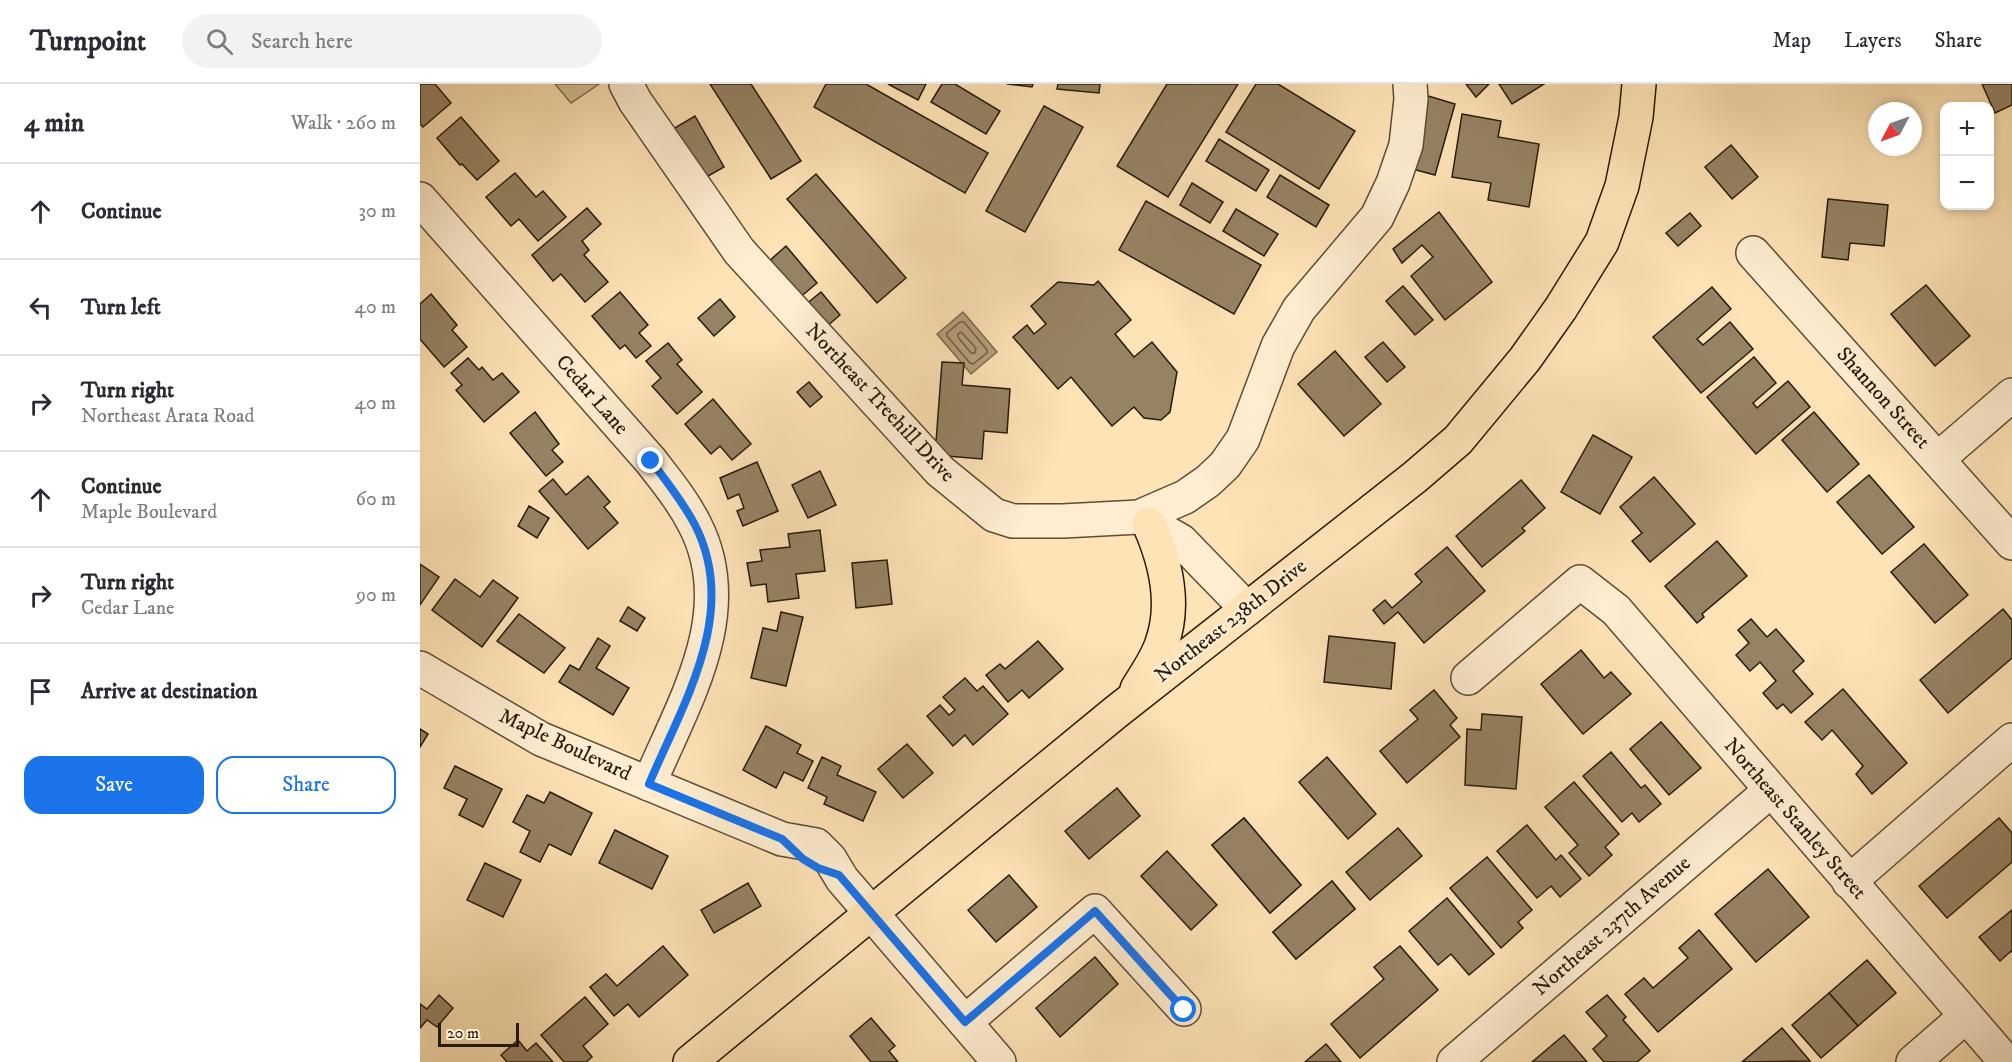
<!DOCTYPE html>
<meta charset="utf-8">
<style>
body{margin:0;font-family:"IM FELL DW Pica",serif;background:#f2f2f3;color:#2b2b33}
.controls{position:absolute;right:18px;top:18px;display:grid;overflow:hidden;border-radius:12px;box-shadow:0 3px 9px #0003}
.controls button{width:54px;height:54px;display:grid;place-items:center;padding:0;border:0;border-bottom:2px solid #e1e1e2;background:#fff;color:#2b2b33;font:30px sans-serif}
.compass{position:absolute;left:1448px;top:18px;width:54px;height:54px;border-radius:50%;background:#fff;box-shadow:0 3px 9px #0003;rotate:229deg}
.scale{position:absolute;left:18px;bottom:15px;width:81px;box-sizing:border-box;padding-left:6px;border:3px solid #261b0c;border-top:0;font-size:16px;line-height:21px;white-space:nowrap;color:#261b0c;-webkit-text-stroke:4px #feedd0;paint-order:stroke}
.stop{position:absolute;width:18px;height:18px;margin:-14px;border:4px solid #1a73e8;border-radius:50%;background:#fff}
.stop.end{background:#1a73e8;border-color:#fff;box-shadow:0 2px 6px #0008}
.list{margin:0;padding:0;list-style:none}
h2{display:flex;justify-content:space-between;align-items:center;height:78px;margin:0;padding:0 24px;font-size:26px}
h2 small{font-size:20px;font-weight:400;color:#7c7c81}
.list li{display:grid;grid-template-columns:39px 1fr auto;gap:18px;align-items:center;box-sizing:border-box;height:96px;padding:0 24px;border-top:2px solid #e1e1e2}
.list b{display:block;font-size:22px;white-space:nowrap}
.list p{margin:0;font-size:20px;white-space:nowrap;color:#7c7c81}
.list em{font-size:20px;font-style:normal;color:#7c7c81}
.actions{display:flex;gap:12px;padding:18px 24px}
.actions a{flex:1;padding:14px 0;border:2px solid #1a73e8;border-radius:18px;text-align:center;font-size:21px;color:#1a73e8}
.actions .main{background:#1a73e8;color:#fff}
.icon{flex:none;width:33px;height:33px;fill:none;stroke:currentColor;stroke-width:2;stroke-linecap:round;stroke-linejoin:round}
.map{position:relative;flex:none;width:1592px;height:978px;overflow:hidden}
header{display:flex;align-items:center;gap:36px;box-sizing:border-box;height:84px;padding:0 30px;background:#fff;border-bottom:2px solid #e1e1e2}
header strong{font-size:28px}
nav{display:flex;gap:33px;margin-inline-start:auto;font-size:21px}
.search{width:420px;height:54px;background:#f2f2f3;display:flex;align-items:center;gap:15px;box-sizing:border-box;padding:0 21px;border-radius:33px;color:#7c7c81;font-size:22px}
main{display:flex}
aside{flex:1;background:#fff}
.map>svg:first-child{display:block}
.green{fill:#d9c199;stroke:#806e52;stroke-width:1.5}
.water{fill:#b59f7c;stroke:#7c6a4f;stroke-width:1.5}
.lines{fill:none;stroke-linecap:round;stroke-linejoin:round}
.shore{stroke:#6e5d44;stroke-width:1.5}
.building{fill:#968364;stroke:#261b0c;stroke-width:1.5}
.minor-casing{stroke:#5c4d36;stroke-width:36}
.highway-casing{stroke:#261b0c;stroke-width:36}
.minor{stroke:#feedd0;stroke-width:33}
.highway{stroke:#fee3b6;stroke-width:33}
.route{stroke:#1a73e8;stroke-width:8}
.labels{text-anchor:middle;dominant-baseline:central;stroke-width:5;stroke-linejoin:round;paint-order:stroke}
.street-label{font-size:21px;fill:#261b0c;stroke:#feedd0}
</style>
<header>
<strong>Turnpoint</strong>
<div class="search"><svg class="icon" aria-label="search" viewBox="0 0 24 24"><circle cx="10" cy="10" r="6"/><path d="M15 15l6 6"/></svg>Search here</div>
<nav><a>Map</a><a>Layers</a><a>Share</a></nav>
</header>
<main>
<aside>
<h2>4 min<small>Walk · 260 m</small></h2>
<ul class="list">
<li><svg class="icon" aria-label="ahead" viewBox="0 0 24 24"><path d="M12 20V5M6 11l6-6 6 6"/></svg><div><b>Continue</b></div><em>30 m</em></li>
<li><svg class="icon" aria-label="left" viewBox="0 0 24 24"><path d="M17 20v-9H6M10 6l-5 5 5 5"/></svg><div><b>Turn left</b></div><em>40 m</em></li>
<li><svg class="icon" aria-label="right" viewBox="0 0 24 24"><path d="M7 20v-9h11M14 6l5 5-5 5"/></svg><div><b>Turn right</b><p>Northeast Arata Road</p></div><em>40 m</em></li>
<li><svg class="icon" aria-label="ahead" viewBox="0 0 24 24"><path d="M12 20V5M6 11l6-6 6 6"/></svg><div><b>Continue</b><p>Maple Boulevard</p></div><em>60 m</em></li>
<li><svg class="icon" aria-label="right" viewBox="0 0 24 24"><path d="M7 20v-9h11M14 6l5 5-5 5"/></svg><div><b>Turn right</b><p>Cedar Lane</p></div><em>90 m</em></li>
<li><svg class="icon" aria-label="arrive" viewBox="0 0 24 24"><path d="M6 21V4h12l-3 4 3 4H6"/></svg><div><b>Arrive at destination</b></div></li>
</ul>
<div class="actions"><a class="main">Save</a><a>Share</a></div>
</aside>
<div class="map">
<svg width="1592" height="978" viewBox="0 0 1592 978">
<rect width="100%" height="100%" fill="#fee3b6"/>
<filter id="stains"><feTurbulence type="fractalNoise" baseFrequency=".00333" numOctaves="4"/><feColorMatrix values="0 0 0 0 .2 0 0 0 0 .09 0 0 0 0 .02 0 0 0 .5 -.17"/></filter>
<radialGradient id="worn" r=".72"><stop offset=".6" stop-color="#630" stop-opacity="0"/><stop offset="1" stop-color="#630" stop-opacity=".3"/></radialGradient>
<path class="green" d="M135,0H179L151,19Z"/>
<path class="water" d="M543,228L577,268L551,290L517,250Z"/>
<g class="lines">
<g class="shore">
<path d="M540,238H544L567,266V269L553,280L550,279L527,252V249Z"/>
<path d="M541,248L556,264L555,269H551L538,253V250Z"/>
</g>
</g>
<g class="building">
<path d="M0,0H15L31,19L3,43L0,40Z"/>
<path d="M290,0H331L381,77L351,95Z"/>
<path d="M406,0H446L568,69L545,109L394,23Z"/>
<path d="M468,0H506L498,16Z"/>
<path d="M522,0H535L580,27L566,50L511,18Z"/>
<path d="M587,0H613L612,3Z"/>
<path d="M638,0H680L679,9L637,5Z"/>
<path d="M747,0H818L748,113L697,82Z"/>
<path d="M836,0H858L935,47L899,105L806,48Z"/>
<path d="M1046,0H1069L1056,13Z"/>
<path d="M1079,0H1124L1092,20Z"/>
<path d="M1562,0H1592V21L1575,29Z"/>
<path d="M1005,11L1035,20L1015,91L985,83Z"/>
<path d="M624,22L663,43L605,148L566,127Z"/>
<path d="M1042,30L1081,37L1078,53L1119,60L1109,123L1068,116L1071,99L1032,93Z"/>
<path d="M275,32L304,83L283,95L253,45Z"/>
<path d="M41,33L79,77L57,96L42,80L40,81L17,54Z"/>
<path d="M799,55L849,86L836,107L786,77Z"/>
<path d="M1311,61L1338,93L1312,115L1285,83Z"/>
<path d="M95,89L116,113L123,107L146,133L118,157L99,135L91,142L66,113Z"/>
<path d="M396,90L486,194L457,219L367,115Z"/>
<path d="M860,91L909,121L896,143L847,113Z"/>
<path d="M772,99L803,118L790,139L760,121Z"/>
<path d="M1408,115L1468,121L1464,162L1430,159L1428,176L1402,173Z"/>
<path d="M726,117L841,181L814,230L699,166Z"/>
<path d="M167,124L181,140L162,157L169,166L164,171L188,198L165,218L141,190L133,197L112,171Z"/>
<path d="M816,125L858,150L844,172L803,147Z"/>
<path d="M1019,128L1072,198L1025,236L991,192L1013,173L1002,161L982,179L973,165Z"/>
<path d="M1270,129L1281,142L1258,162L1246,149Z"/>
<path d="M366,162L397,199L378,215L347,179Z"/>
<path d="M678,197L711,236L695,250L714,273L732,258L757,288L750,328L741,336L724,334L714,323L692,342L651,293L638,305L593,253L607,241L614,250L626,240L611,222L638,198L674,201Z"/>
<path d="M1506,201L1550,252L1515,282L1471,230Z"/>
<path d="M983,202L1013,236L995,251L966,217Z"/>
<path d="M1292,203L1311,225L1277,255L1283,261L1310,238L1333,265L1281,309L1233,253Z"/>
<path d="M200,208L228,241L219,249L231,262L216,274L205,261L200,265L172,232Z"/>
<path d="M401,208L420,231L405,244L385,221Z"/>
<path d="M11,210L37,241L32,246L47,263L24,283L0,255V220Z"/>
<path d="M300,215L315,233L294,252L278,234Z"/>
<path d="M963,258L985,283L967,298L945,273Z"/>
<path d="M248,259L262,276L257,280L282,308L257,330L232,302L241,294L226,277Z"/>
<path d="M915,267L961,320L924,352L878,300Z"/>
<path d="M1334,273L1356,299L1333,319L1337,324L1368,297L1390,323L1336,370L1287,313Z"/>
<path d="M48,274L59,286L62,283L73,296L82,289L99,308L64,338L36,306L42,301L31,289Z"/>
<path d="M522,278L544,279L542,301L590,305L587,349L564,347L562,375L515,371Z"/>
<path d="M389,298L402,313L390,323L377,308Z"/>
<path d="M293,315L331,360L312,376L300,362L291,370L265,340Z"/>
<path d="M115,328L139,360L132,366L143,378L126,392L90,349Z"/>
<path d="M1394,328L1439,380L1407,408L1362,356Z"/>
<path d="M1173,351L1212,373L1180,430L1141,408Z"/>
<path d="M337,378L358,427L323,442L317,427L324,424L319,410L308,415L300,394Z"/>
<path d="M400,387L416,421L388,434L372,401Z"/>
<path d="M1449,391L1494,443L1462,470L1417,418Z"/>
<path d="M168,392L190,418L184,423L198,439L168,465L119,407L133,395L146,411Z"/>
<path d="M1234,393L1275,440L1230,478L1212,457L1222,449L1200,423Z"/>
<path d="M1101,396L1125,424L1102,444L1105,447L1062,483L1036,452Z"/>
<path d="M109,422L129,434L117,454L98,442Z"/>
<path d="M400,446L405,487L376,490L379,514L348,518L346,500L331,502L327,479L342,477L340,466L370,463L368,450Z"/>
<path d="M1297,457L1327,492L1282,530L1284,533L1277,539L1245,502Z"/>
<path d="M1504,460L1548,511L1515,539L1471,488Z"/>
<path d="M1027,463L1065,507L1004,559L978,528L964,540L953,526L965,516L972,524L1002,498L995,490Z"/>
<path d="M467,476L472,520L436,524L432,479Z"/>
<path d="M0,480L19,493L0,521Z"/>
<path d="M35,495L60,513L73,496L98,514L62,563L12,526Z"/>
<path d="M208,523L225,534L217,547L200,537Z"/>
<path d="M1583,525L1592,536V574L1528,629L1500,596Z"/>
<path d="M361,528L383,533L366,602L331,594L343,544L357,547Z"/>
<path d="M99,530L145,564L124,589L77,557Z"/>
<path d="M1331,535L1347,553L1356,545L1384,577L1373,587L1393,610L1371,629L1363,620L1357,625L1343,609L1356,597L1340,578L1330,587L1316,571L1329,559L1318,546Z"/>
<path d="M909,552L975,559L971,605L904,598Z"/>
<path d="M178,554L190,562L176,584L209,604L193,631L139,598L150,581L159,586Z"/>
<path d="M618,557L643,585L609,614L602,606L588,618L566,591L580,580L585,585Z"/>
<path d="M1161,566L1184,594L1191,588L1211,610L1163,650L1121,600Z"/>
<path d="M545,594L557,607L563,602L588,630L553,661L545,651L533,662L507,632L520,621L529,631L535,626L523,613Z"/>
<path d="M1423,605L1487,679L1452,710L1436,690L1443,682L1412,646L1402,656L1385,638Z"/>
<path d="M1014,606L1037,634L1030,641L1040,653L987,699L960,667L998,635L990,626Z"/>
<path d="M1062,630L1102,633L1096,705L1045,701L1047,645L1061,646Z"/>
<path d="M1241,638L1281,684L1249,711L1210,665Z"/>
<path d="M346,642L381,661L377,669L393,677L383,697L364,688L356,704L323,686Z"/>
<path d="M0,645L8,650L0,663Z"/>
<path d="M487,660L513,689L483,714L458,685Z"/>
<path d="M1191,668L1221,704L1225,701L1241,720L1219,738L1212,729L1202,738L1163,692Z"/>
<path d="M402,673L421,682L417,691L456,708L443,737L404,720L407,713L388,704Z"/>
<path d="M907,673L956,730L928,755L879,698Z"/>
<path d="M35,682L82,705L63,743L39,731L47,715L24,704Z"/>
<path d="M1154,698L1199,750L1185,763L1192,771L1169,792L1149,769L1158,761L1125,723Z"/>
<path d="M697,704L720,732L669,775L645,747Z"/>
<path d="M130,708L172,729L151,771L129,760L120,778L100,768L110,747L93,738L107,711L124,719Z"/>
<path d="M824,734L881,801L850,829L792,761Z"/>
<path d="M824,734L881,801L850,829L792,761Z"/>
<path d="M1579,734L1592,749V778L1527,834L1499,802Z"/>
<path d="M1107,741L1136,776L1141,771L1161,795L1140,813L1131,802L1117,814L1077,767Z"/>
<path d="M978,744L1002,772L950,816L926,788Z"/>
<path d="M195,746L248,772L232,805L179,779Z"/>
<path d="M747,767L797,821L771,846L721,792Z"/>
<path d="M1067,773L1112,826L1098,838L1103,844L1081,864L1030,804Z"/>
<path d="M65,779L101,796L83,833L47,816Z"/>
<path d="M1348,785L1389,833L1336,878L1295,830Z"/>
<path d="M589,791L617,823L576,858L548,826Z"/>
<path d="M912,797L935,825L876,875L853,848Z"/>
<path d="M912,797L935,825L876,875L853,848Z"/>
<path d="M328,799L341,822L294,849L281,826Z"/>
<path d="M1027,814L1074,870L1049,891L1031,870L1018,881L989,847Z"/>
<path d="M1592,826V868L1591,867L1580,877L1559,853Z"/>
<path d="M1279,846L1312,885L1238,948L1205,910L1224,894L1233,904L1268,874L1259,864Z"/>
<path d="M243,862L268,891L219,933L208,920L194,932L170,903L186,890L197,902Z"/>
<path d="M980,862L1018,906L940,974L911,940L964,895L954,883Z"/>
<path d="M675,873L698,900L640,953L616,924Z"/>
<path d="M1447,876L1476,909L1438,942L1409,909Z"/>
<path d="M1409,909L1438,942L1401,974L1372,941Z"/>
<path d="M19,911L33,924L17,943L7,936L0,944V920L7,925Z"/>
<path d="M1187,911L1206,933L1203,936L1230,967L1217,978H1184L1173,965L1187,952L1166,928Z"/>
<path d="M165,913L188,940L163,962L172,973L166,978H144L121,951Z"/>
<path d="M451,934L475,962L469,967L478,978H451L430,952Z"/>
<path d="M1362,944L1390,977L1322,978Z"/>
<path d="M1144,951L1167,978H1112Z"/>
<path d="M98,956L107,967L116,959L133,978H87L81,971Z"/>
<path d="M906,960L921,978H885Z"/>
</g>
<g class="lines">
<defs>
<g id="minor">
<path d="M206,0L215,17L319,167L520,387L574,431L593,437H643L719,433L765,413L788,397L805,381L823,355L858,262L879,225L957,133L973,99L986,61L991,15L990,0"/>
<path d="M0,115L231,377C247,398 263,417 275,441C320,529 263,619 229,700"/>
<path d="M1333,169L1592,459"/>
<path d="M1518,375L1592,311"/>
<path d="M719,433L761,457L827,525"/>
<path d="M0,584L121,655L362,755L396,761L410,775L422,795L579,978"/>
<path d="M1048,594L1160,498L1196,526L1586,978"/>
<path d="M1429,798L1592,656"/>
<path d="M545,938L675,827L764,925"/>
<path d="M1034,978L1350,707"/>
<path d="M1493,978L1546,932"/>
</g>
<g id="highway">
<path d="M717,605C726,590 737,575 742,559C756,519 746,478 729,440"/>
<path d="M270,978L696,628L995,393L1038,356L1105,275L1141,224L1182,158L1202,102L1216,33L1219,0"/>
</g>
</defs>
<use href="#minor" class="minor-casing"/>
<use href="#highway" class="highway-casing"/>
<use href="#minor" class="minor"/>
<use href="#highway" class="highway"/>
</g>
<g class="lines">
<path class="route" d="M231,377C247,398 263,418 275,441C320,529 263,619 229,700L362,755L383,775L398,784L419,791L545,938L675,827L764,926"/>
</g>
<g class="labels">
<g class="street-label">
<text transform="translate(172 311) rotate(49)">Cedar Lane</text>
<text transform="translate(1463 314) rotate(48)">Shannon Street</text>
<text transform="translate(460 319) rotate(47)">Northeast Treehill Drive</text>
<text transform="translate(811 537) rotate(-38)">Northeast 238th Drive</text>
<text transform="translate(145 661) rotate(25)">Maple Boulevard</text>
<text transform="translate(1375 735) rotate(49)">Northeast Stanley Street</text>
<text transform="translate(1192 842) rotate(-41)">Northeast 237th Avenue</text>
</g>
</g>
<rect width="100%" height="100%" filter="url(#stains)"/>
<rect width="100%" height="100%" fill="url(#worn)"/>
</svg>
<div class="controls">
<button>+</button>
<button>−</button>
</div>
<svg class="compass" viewBox="-18 -18 36 36"><path d="M0-13l5 13h-10z" fill="#e53935"/><path d="M0 13l5-13h-10z" fill="#7c7c81"/></svg>
<div class="scale">20 m</div>
<div class="stop" style="left:764px;top:926px"></div>
<div class="stop end" style="left:231px;top:377px"></div>
</div>
</main>
